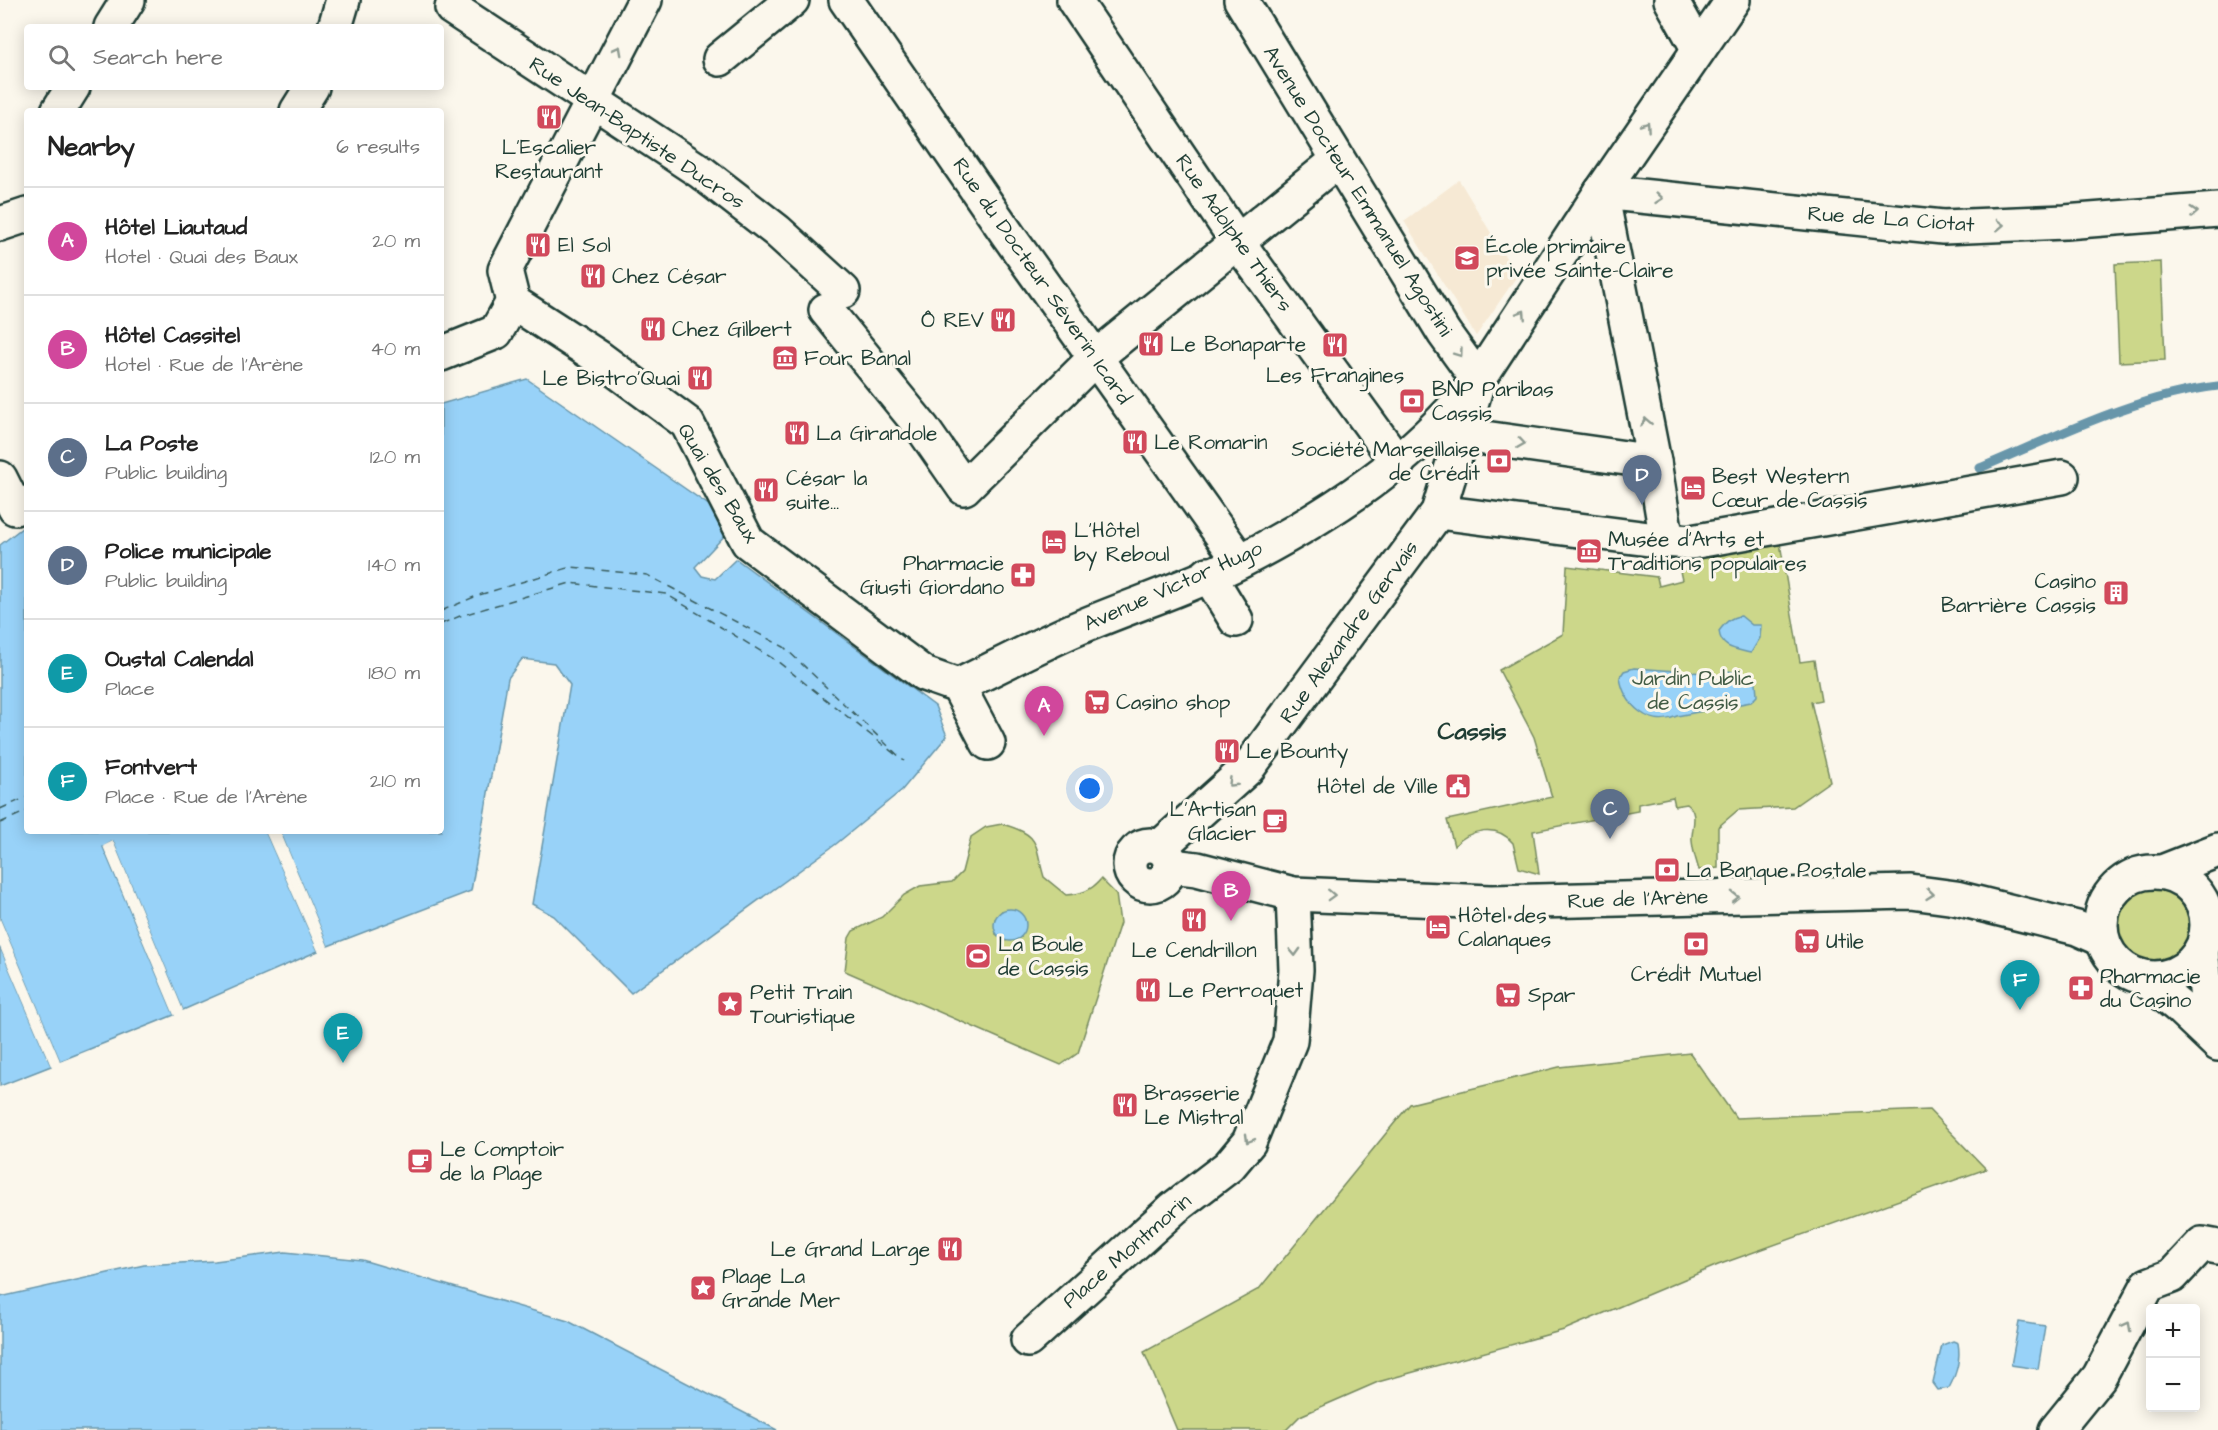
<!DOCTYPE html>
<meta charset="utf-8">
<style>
body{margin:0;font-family:"Architects Daughter",sans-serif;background:#f2f2f2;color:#222}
.controls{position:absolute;right:18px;bottom:18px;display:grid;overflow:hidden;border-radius:6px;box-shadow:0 3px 15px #0003}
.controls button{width:54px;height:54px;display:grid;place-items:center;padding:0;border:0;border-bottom:2px solid #e0e0e0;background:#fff;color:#222;font:30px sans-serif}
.you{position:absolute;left:1090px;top:789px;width:21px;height:21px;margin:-15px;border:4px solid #fff;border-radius:50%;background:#1a73e8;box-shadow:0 0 0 9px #1a73e833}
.badge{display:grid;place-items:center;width:39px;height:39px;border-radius:50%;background:#0b8043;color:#fff;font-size:20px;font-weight:700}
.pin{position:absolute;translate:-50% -50px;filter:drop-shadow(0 2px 3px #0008)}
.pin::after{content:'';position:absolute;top:32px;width:21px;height:18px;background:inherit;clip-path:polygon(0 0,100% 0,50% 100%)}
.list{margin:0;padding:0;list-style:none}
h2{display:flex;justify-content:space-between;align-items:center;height:78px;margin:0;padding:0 24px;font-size:26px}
h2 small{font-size:20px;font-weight:400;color:#767676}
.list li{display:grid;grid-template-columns:39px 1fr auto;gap:18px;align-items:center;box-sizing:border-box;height:108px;padding:0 24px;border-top:2px solid #e0e0e0}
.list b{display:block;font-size:22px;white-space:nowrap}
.list p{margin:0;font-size:20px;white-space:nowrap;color:#767676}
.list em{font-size:20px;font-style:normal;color:#767676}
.icon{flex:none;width:33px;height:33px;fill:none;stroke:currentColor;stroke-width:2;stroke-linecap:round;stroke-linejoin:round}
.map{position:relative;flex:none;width:2218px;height:1430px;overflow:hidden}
.search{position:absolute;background:#fff;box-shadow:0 3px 15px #0003;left:24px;top:24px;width:420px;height:66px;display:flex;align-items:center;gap:15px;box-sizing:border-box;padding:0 21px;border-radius:6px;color:#767676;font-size:22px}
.panel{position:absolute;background:#fff;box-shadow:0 3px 15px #0003;left:24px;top:108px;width:420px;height:726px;border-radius:6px}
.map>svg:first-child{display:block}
.built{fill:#f6e9d4}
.green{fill:#ccd78a;stroke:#768a5f;stroke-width:1.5;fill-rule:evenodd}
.water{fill:#98d2f8;stroke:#6896aa;stroke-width:1.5}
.pier{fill:#fbf7ec}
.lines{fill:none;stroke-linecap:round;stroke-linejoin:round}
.stream{stroke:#6896aa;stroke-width:9}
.ferry{stroke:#375b5b;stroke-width:1.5;stroke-dasharray:8 6;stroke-linecap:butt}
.minor-casing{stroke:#1f3d34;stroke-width:38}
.minor{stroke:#fbf7ec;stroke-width:33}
.oneway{stroke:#8d9a90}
.labels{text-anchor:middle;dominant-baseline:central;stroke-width:6;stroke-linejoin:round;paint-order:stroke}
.street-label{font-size:21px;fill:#1f3d34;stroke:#fbf7ec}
.poi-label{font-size:21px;fill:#1f3d34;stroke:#fbf7ec;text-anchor:start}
.park-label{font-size:21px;fill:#425c45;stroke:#fbf7ec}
.quarter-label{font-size:24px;font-weight:bold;fill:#1f3d34;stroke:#fbf7ec}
</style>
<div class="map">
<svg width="2218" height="1430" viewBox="0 0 2218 1430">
<rect width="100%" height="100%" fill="#fbf7ec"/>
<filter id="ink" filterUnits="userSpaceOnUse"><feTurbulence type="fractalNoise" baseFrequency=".0167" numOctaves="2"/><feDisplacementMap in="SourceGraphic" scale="12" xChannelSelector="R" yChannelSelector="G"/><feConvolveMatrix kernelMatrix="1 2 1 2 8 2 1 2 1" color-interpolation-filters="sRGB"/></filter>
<g filter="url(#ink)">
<path class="built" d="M1459,180L1517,276L1476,336L1404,221Z"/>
<g class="green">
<path d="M2161,262L2165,360L2119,362L2115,264Z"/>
<path d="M1779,537L1800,662L1814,660L1821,700L1811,702L1830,781L1793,807L1738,810L1718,827V868L1699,870C1696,860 1691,846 1692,836C1693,825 1698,812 1687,804L1675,806L1673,797L1638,804V811L1533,831L1539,874L1519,868L1513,843C1497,823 1470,829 1454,846L1447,820L1552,797L1534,737L1499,670L1563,634L1567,566L1657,577L1659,586L1682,580L1677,558Z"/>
<path d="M1002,824C1042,835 1034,844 1044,877L1066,895C1081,894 1091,891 1101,879L1116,894L1120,923L1078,1053L1061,1065L845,971L849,938L853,931L882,917L904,895L920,886L952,882L962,872L971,837L986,827ZM1002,911L1021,937L1005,941L996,934L995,919Z"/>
<circle cx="2157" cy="925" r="39"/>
<path d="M1690,1053L1736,1118L1929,1110L1986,1169L1718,1265L1564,1330L1378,1382L1300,1416L1286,1430H1177L1144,1352L1259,1289L1410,1104L1559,1067Z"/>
</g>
<g class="water">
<path d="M527,379L713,508L730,530L695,567L702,576L715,579L736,559L935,706L947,736L902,790L836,844L631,993L554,916L532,904L570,685L554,663L522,659L508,678L471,891L328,946L280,831H441V404Z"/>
<path d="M27,524V831H265L318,951L183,1010L113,841L103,847L174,1015L60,1061L0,919V545Z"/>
<path d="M1741,616L1752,625H1761L1760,638L1751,653C1735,649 1721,649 1719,631C1725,623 1730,617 1741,616Z"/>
<path d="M1634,668L1705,673L1721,678L1724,670L1747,675L1756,682L1757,696L1751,702L1677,716C1650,729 1623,704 1620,677L1624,671Z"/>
<circle cx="1010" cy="925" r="16"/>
<path d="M0,947L51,1066L0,1086Z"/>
<path d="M285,1252L362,1260L568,1321L777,1430H0V1297L144,1265L215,1261Z"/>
<path d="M2019,1322L2045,1326L2038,1369L2011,1365Z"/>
<path d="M1953,1341L1958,1343C1961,1359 1956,1375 1949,1388L1938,1390L1933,1383L1942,1345Z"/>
</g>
<g class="pier">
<path d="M265,831H268L321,950L318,951Z"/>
<path d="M277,831H280L328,946L325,948Z"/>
<path d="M113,841L183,1010L181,1011L111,845L107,848L176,1014L174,1015L103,846Z"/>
<path d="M0,919L60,1061L57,1063L0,927Z"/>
<path d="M0,944L54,1064L51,1066L0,947Z"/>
</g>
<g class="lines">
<path class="stream" d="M1980,468C2057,436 2134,396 2218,386"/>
<g class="ferry">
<path d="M441,611L479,595L571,567L647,575L784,647L904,761"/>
<path d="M441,624L460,616L570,583L666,594L777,661L896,755"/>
<path d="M0,809L27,797"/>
<path d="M0,823L27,811"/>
</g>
<defs>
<g id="minor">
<path d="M846,0L1008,235L1240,561"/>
<path d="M1074,0L1237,241L1398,463"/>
<path d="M1241,0L1444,333L1478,380"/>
<path d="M1671,0L1698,48"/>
<path d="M452,8L701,172L777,231L843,291"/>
<path d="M111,27L128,0"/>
<path d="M335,27L343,0"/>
<path d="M720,59L792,0"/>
<path d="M58,111L73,87"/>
<path d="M297,111L312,87"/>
<path d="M1601,192L1943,227L2065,222L2218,210"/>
<path d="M1601,192L1654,462L1667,541"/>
<path d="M0,224L27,215"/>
<path d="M513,302L598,357L687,423L748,542L924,674L958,686L988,743"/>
<path d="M513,302L505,270L645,0"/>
<path d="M826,310L923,429L964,488L1096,357L1338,160"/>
<path d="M441,354L496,332L513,302"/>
<path d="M1463,435L1654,462"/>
<path d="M0,478L15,508L27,503"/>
<path d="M1438,512L1649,539L1691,542L2062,477"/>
<path d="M1208,574L1236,620"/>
<path d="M958,686C995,668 1031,649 1069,632C1125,607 1186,589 1241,561C1332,514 1414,460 1478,380L1601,192L1733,0"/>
<circle cx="1150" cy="865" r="20"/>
<path d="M1160,847L1248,768L1438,512L1476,388"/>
<path d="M1171,866L1197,869L1293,894L1491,902L1911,892L1956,898L2077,928L2102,939"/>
<circle cx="2154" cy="925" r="53"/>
<path d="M2162,872L2218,850"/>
<path d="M2201,951L2212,1037"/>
<path d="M2144,978L2178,1006L2218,1044"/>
<path d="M1028,1340L1174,1208L1229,1166L1249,1142L1290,1041L1296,970L1293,894"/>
<path d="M2056,1430L2099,1377L2148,1285L2172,1276L2202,1244L2218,1247"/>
</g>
</defs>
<use href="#minor" class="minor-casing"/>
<use href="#minor" class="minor"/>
</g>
<defs><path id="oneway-chevron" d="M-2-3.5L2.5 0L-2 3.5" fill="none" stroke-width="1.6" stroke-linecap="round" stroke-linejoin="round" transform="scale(1.5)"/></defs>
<g class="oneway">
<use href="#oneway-chevron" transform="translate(618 50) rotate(-62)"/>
<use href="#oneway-chevron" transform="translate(1646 126) rotate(-56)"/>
<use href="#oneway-chevron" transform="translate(1659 198) rotate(6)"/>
<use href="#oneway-chevron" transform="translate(2194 212) rotate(-4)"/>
<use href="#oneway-chevron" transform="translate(2000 225) rotate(-2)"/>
<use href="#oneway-chevron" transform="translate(1522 314) rotate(-57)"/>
<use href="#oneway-chevron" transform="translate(1459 353) rotate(54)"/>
<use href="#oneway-chevron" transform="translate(1646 422) rotate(-101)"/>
<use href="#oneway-chevron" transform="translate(1521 443) rotate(8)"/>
<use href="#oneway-chevron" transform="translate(1232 783) rotate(136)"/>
<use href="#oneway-chevron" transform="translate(1930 894) rotate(6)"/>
<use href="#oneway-chevron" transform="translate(1331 895) rotate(2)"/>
<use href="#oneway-chevron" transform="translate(1735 897) rotate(-1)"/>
<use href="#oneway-chevron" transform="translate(1295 952) rotate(88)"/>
<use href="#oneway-chevron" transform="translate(1249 1139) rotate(120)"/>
<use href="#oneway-chevron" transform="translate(2127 1326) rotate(-62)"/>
</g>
</g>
<defs>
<symbol id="restaurant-square" viewBox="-11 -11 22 22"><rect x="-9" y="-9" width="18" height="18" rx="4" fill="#d1495b" stroke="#fbf7ec"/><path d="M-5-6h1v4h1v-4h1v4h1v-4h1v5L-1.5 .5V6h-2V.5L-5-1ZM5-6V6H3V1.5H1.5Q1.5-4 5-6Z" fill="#fff"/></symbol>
<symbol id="school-square" viewBox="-11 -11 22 22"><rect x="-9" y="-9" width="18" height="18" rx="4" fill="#d1495b" stroke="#fbf7ec"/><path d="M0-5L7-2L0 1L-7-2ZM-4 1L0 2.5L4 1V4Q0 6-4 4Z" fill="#fff"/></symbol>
<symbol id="museum-square" viewBox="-11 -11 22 22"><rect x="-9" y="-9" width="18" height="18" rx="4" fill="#d1495b" stroke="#fbf7ec"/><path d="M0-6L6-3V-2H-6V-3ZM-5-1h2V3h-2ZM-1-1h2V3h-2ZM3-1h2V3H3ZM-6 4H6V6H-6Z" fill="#fff"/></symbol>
<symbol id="bank-square" viewBox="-11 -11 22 22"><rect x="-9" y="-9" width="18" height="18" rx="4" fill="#d1495b" stroke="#fbf7ec"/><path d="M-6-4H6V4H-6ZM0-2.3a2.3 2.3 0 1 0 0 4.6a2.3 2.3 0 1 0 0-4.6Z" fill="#fff"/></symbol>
<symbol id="hotel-square" viewBox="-11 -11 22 22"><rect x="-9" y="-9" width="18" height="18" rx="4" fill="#d1495b" stroke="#fbf7ec"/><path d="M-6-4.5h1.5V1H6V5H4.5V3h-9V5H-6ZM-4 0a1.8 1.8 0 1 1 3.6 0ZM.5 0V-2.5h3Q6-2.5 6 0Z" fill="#fff"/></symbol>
<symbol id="pharmacy-square" viewBox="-11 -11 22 22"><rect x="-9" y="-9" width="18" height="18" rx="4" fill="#d1495b" stroke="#fbf7ec"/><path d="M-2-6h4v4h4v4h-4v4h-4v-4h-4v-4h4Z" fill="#fff"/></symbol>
<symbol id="building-square" viewBox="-11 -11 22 22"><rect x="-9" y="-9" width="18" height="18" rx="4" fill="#d1495b" stroke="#fbf7ec"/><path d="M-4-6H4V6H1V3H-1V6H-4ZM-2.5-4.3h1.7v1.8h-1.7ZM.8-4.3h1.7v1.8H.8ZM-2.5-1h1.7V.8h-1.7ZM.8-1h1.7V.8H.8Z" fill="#fff"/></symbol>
<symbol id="supermarket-square" viewBox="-11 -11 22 22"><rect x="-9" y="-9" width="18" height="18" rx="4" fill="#d1495b" stroke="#fbf7ec"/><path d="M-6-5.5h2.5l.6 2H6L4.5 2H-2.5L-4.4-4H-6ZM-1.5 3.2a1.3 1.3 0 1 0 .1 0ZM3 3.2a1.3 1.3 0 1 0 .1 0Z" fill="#fff"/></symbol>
<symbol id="civic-square" viewBox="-11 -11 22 22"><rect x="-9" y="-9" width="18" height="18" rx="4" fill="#d1495b" stroke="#fbf7ec"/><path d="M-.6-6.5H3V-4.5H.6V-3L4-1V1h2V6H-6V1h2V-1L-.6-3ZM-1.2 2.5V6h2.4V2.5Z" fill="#fff"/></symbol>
<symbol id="cafe-square" viewBox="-11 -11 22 22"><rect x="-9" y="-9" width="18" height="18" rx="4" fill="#d1495b" stroke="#fbf7ec"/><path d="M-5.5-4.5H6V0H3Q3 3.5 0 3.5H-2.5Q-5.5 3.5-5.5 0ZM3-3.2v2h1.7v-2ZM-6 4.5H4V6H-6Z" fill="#fff"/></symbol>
<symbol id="stadium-square" viewBox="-11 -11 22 22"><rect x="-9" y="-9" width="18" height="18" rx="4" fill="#d1495b" stroke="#fbf7ec"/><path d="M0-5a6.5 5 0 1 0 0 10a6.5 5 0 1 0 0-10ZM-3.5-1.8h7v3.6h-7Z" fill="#fff"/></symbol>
<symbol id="sight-square" viewBox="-11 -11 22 22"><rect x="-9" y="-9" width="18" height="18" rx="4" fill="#d1495b" stroke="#fbf7ec"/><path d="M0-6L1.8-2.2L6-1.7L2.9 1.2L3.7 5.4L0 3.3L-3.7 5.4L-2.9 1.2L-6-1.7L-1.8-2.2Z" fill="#fff"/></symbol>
</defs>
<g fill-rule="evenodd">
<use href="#restaurant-square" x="534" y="102" width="30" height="30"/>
<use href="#restaurant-square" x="523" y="230" width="30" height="30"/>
<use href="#school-square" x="1452" y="243" width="30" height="30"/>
<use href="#restaurant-square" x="578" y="261" width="30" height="30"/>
<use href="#restaurant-square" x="988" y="305" width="30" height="30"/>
<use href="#restaurant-square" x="638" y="314" width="30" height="30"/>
<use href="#restaurant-square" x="1136" y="329" width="30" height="30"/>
<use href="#restaurant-square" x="1320" y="330" width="30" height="30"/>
<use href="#museum-square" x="770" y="343" width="30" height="30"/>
<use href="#restaurant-square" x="685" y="363" width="30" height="30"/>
<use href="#bank-square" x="1397" y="386" width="30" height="30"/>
<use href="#restaurant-square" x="782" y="418" width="30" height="30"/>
<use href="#restaurant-square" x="1120" y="427" width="30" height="30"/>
<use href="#bank-square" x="1484" y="446" width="30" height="30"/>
<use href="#hotel-square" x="1678" y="473" width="30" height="30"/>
<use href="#restaurant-square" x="751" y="475" width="30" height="30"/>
<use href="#hotel-square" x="1039" y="527" width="30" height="30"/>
<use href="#museum-square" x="1574" y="536" width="30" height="30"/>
<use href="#pharmacy-square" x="1008" y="560" width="30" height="30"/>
<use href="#building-square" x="2101" y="578" width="30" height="30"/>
<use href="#supermarket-square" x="1082" y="687" width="30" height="30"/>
<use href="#restaurant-square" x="1212" y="736" width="30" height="30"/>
<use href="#civic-square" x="1443" y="771" width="30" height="30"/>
<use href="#cafe-square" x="1260" y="806" width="30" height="30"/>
<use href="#bank-square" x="1652" y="855" width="30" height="30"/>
<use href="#restaurant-square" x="1179" y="905" width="30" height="30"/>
<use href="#hotel-square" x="1423" y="912" width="30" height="30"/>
<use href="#supermarket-square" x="1792" y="926" width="30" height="30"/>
<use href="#bank-square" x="1681" y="929" width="30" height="30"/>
<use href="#stadium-square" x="963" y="941" width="30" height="30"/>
<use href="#pharmacy-square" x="2066" y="973" width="30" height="30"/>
<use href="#restaurant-square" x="1133" y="975" width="30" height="30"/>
<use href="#supermarket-square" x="1493" y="980" width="30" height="30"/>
<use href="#sight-square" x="715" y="989" width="30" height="30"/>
<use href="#restaurant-square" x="1110" y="1090" width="30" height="30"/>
<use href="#cafe-square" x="405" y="1146" width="30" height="30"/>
<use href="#restaurant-square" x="935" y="1234" width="30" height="30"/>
<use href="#sight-square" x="688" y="1273" width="30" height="30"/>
</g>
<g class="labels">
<g class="street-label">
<text transform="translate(637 133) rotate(34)">Rue Jean-Baptiste Ducros</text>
<text transform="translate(1358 191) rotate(58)">Avenue Docteur Emmanuel Agostini</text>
<text transform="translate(1891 219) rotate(4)">Rue de La Ciotat</text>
<text transform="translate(1234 233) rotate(55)">Rue Adolphe Thiers</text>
<text transform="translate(1042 281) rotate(55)">Rue du Docteur Séverin Icard</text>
<text transform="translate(718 483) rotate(59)">Quai des Baux</text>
<text transform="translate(1173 586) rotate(-24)">Avenue Victor Hugo</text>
<text transform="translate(1349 632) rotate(-54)">Rue Alexandre Gervais</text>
<text transform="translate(1638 899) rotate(-2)">Rue de l'Arène</text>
<text transform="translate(1127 1251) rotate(-41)">Place Montmorin</text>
</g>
<g class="poi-label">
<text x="549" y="147" text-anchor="middle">L'Escalier<tspan x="549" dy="24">Restaurant</tspan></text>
<text x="558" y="245">El Sol</text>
<text x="1486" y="246">École primaire<tspan x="1486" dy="24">privée Sainte-Claire</tspan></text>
<text x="612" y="276">Chez César</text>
<text x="984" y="320" text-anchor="end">Ô REV</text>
<text x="672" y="329">Chez Gilbert</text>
<text x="1170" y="344">Le Bonaparte</text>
<text x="804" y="358">Four Banal</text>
<text x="1335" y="375" text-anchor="middle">Les Frangines</text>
<text x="680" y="378" text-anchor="end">Le Bistro'Quai</text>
<text x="1432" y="389">BNP Paribas<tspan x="1432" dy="24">Cassis</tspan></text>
<text x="816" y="433">La Girandole</text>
<text x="1154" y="442">Le Romarin</text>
<text x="1480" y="449" text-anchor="end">Société Marseillaise<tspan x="1480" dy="24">de Crédit</tspan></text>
<text x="1712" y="476">Best Western<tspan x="1712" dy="24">Cœur de Cassis</tspan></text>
<text x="786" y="478">César la<tspan x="786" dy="24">suite...</tspan></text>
<text x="1074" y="530">L'Hôtel<tspan x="1074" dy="24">by Reboul</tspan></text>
<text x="1608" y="539">Musée d'Arts et<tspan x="1608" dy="24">Traditions populaires</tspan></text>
<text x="1004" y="563" text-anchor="end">Pharmacie<tspan x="1004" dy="24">Giusti Giordano</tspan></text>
<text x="2096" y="581" text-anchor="end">Casino<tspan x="2096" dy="24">Barrière Cassis</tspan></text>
<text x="1116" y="702">Casino shop</text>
<text x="1246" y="751">Le Bounty</text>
<text x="1438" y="786" text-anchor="end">Hôtel de Ville</text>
<text x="1256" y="809" text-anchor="end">L'Artisan<tspan x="1256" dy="24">Glacier</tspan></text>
<text x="1686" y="870">La Banque Postale</text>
<text x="1458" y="915">Hôtel des<tspan x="1458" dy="24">Calanques</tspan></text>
<text x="1826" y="941">Utile</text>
<text x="998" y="944">La Boule<tspan x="998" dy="24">de Cassis</tspan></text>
<text x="1194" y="950" text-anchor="middle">Le Cendrillon</text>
<text x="1696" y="974" text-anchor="middle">Crédit Mutuel</text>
<text x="2100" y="976">Pharmacie<tspan x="2100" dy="24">du Casino</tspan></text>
<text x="1168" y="990">Le Perroquet</text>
<text x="750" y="992">Petit Train<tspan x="750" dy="24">Touristique</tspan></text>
<text x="1528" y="995">Spar</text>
<text x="1144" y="1093">Brasserie<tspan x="1144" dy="24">Le Mistral</tspan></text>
<text x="440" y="1149">Le Comptoir<tspan x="440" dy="24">de la Plage</tspan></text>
<text x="930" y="1249" text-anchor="end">Le Grand Large</text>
<text x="722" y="1276">Plage La<tspan x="722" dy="24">Grande Mer</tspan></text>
</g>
<g class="park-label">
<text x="1693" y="678">Jardin Public<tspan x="1693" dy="24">de Cassis</tspan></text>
</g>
<g class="quarter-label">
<text x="1472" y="732">Cassis</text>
</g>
</g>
</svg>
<div class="controls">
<button>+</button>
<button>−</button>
</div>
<div class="you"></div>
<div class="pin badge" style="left:1044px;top:736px;background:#d1479c">A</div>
<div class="pin badge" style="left:1231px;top:921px;background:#d1479c">B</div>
<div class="pin badge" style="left:1610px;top:839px;background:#5c6f8a">C</div>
<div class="pin badge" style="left:1642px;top:505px;background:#5c6f8a">D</div>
<div class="pin badge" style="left:343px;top:1063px;background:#0f9aa8">E</div>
<div class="pin badge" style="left:2020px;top:1010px;background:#0f9aa8">F</div>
<div class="search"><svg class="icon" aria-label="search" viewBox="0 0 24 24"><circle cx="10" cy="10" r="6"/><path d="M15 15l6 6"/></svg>Search here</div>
<section class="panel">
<h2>Nearby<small>6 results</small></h2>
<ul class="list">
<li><span class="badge" style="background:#d1479c">A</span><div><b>Hôtel Liautaud</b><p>Hotel · Quai des Baux</p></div><em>20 m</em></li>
<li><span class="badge" style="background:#d1479c">B</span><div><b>Hôtel Cassitel</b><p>Hotel · Rue de l'Arène</p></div><em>40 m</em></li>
<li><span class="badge" style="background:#5c6f8a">C</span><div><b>La Poste</b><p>Public building</p></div><em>120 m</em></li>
<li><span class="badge" style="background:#5c6f8a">D</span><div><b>Police municipale</b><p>Public building</p></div><em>140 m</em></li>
<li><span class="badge" style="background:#0f9aa8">E</span><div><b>Oustal Calendal</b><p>Place</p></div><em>180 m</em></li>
<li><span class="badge" style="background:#0f9aa8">F</span><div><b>Fontvert</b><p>Place · Rue de l'Arène</p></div><em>210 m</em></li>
</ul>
</section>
</div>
